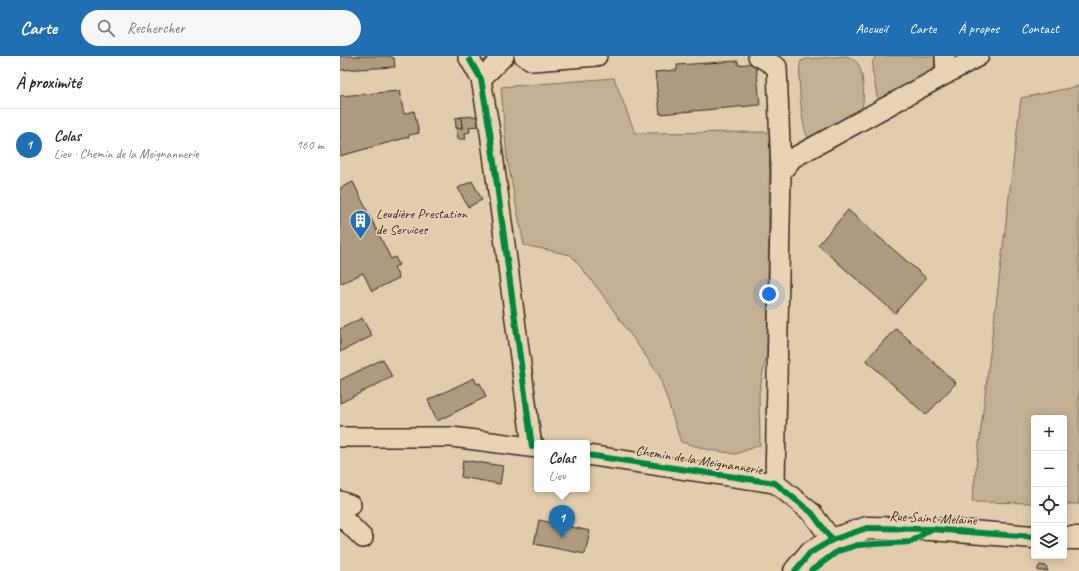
<!DOCTYPE html>
<html lang="fr">
<meta charset="utf-8">
<style>
body{margin:0;font-family:Caveat,sans-serif;background:#f7f7f7;color:#2b2b33}
.controls{position:absolute;right:12px;bottom:12px;display:grid;overflow:hidden;border-radius:4px;box-shadow:0 2px 10px #0003}
.controls button{width:36px;height:36px;display:grid;place-items:center;padding:0;border:0;border-bottom:1px solid #e1e1e2;background:#fff;color:#2b2b33;font:20px sans-serif}
.you{position:absolute;left:429px;top:238px;width:14px;height:14px;margin:-10px;border:3px solid #fff;border-radius:50%;background:#1a73e8;box-shadow:0 0 0 6px #1a73e833}
.badge{display:grid;place-items:center;width:26px;height:26px;border-radius:50%;background:#1f6fb2;color:#fff;font-size:13px;font-weight:700}
.pin{position:absolute;translate:-50% -33px;filter:drop-shadow(0 1px 2px #0008)}
.pin::after{content:'';position:absolute;top:21px;width:14px;height:12px;background:inherit;clip-path:polygon(0 0,100% 0,50% 100%)}
.popup{position:absolute;left:194px;top:384px;width:56px;height:52px;box-sizing:border-box;display:grid;place-content:center;border-radius:4px;background:#fff;filter:drop-shadow(0 1px 3px #0005);font-size:13px;white-space:nowrap;color:#7c7c81}
.popup b{font-size:15px;color:#2b2b33}
.popup::after{content:'';position:absolute;left:50%;top:100%;margin-left:-8px;border:8px solid transparent;border-top-color:#fff}
.list{margin:0;padding:0;list-style:none}
h2{display:flex;justify-content:space-between;align-items:center;height:52px;margin:0;padding:0 16px;font-size:17px}
h2 small{font-size:13px;font-weight:400;color:#7c7c81}
.list li{display:grid;grid-template-columns:26px 1fr auto;gap:12px;align-items:center;box-sizing:border-box;height:72px;padding:0 16px;border-top:1px solid #e1e1e2}
.list b{display:block;font-size:15px;white-space:nowrap}
.list p{margin:0;font-size:13px;white-space:nowrap;color:#7c7c81}
.list em{font-size:13px;font-style:normal;color:#7c7c81}
.icon{flex:none;width:22px;height:22px;fill:none;stroke:currentColor;stroke-width:2;stroke-linecap:round;stroke-linejoin:round}
.map{position:relative;flex:none;width:739px;height:515px;overflow:hidden}
header{display:flex;align-items:center;gap:24px;box-sizing:border-box;height:56px;padding:0 20px;background:#1f6fb2;color:#fff}
header strong{font-size:19px}
nav{display:flex;gap:22px;margin-inline-start:auto;font-size:14px}
.search{width:280px;height:36px;background:#f7f7f7;display:flex;align-items:center;gap:10px;box-sizing:border-box;padding:0 14px;border-radius:22px;color:#7c7c81;font-size:15px}
main{display:flex}
aside{flex:1;background:#fff}
.map>svg:first-child{display:block}
.green{fill:#c3af92;stroke:#7f6c58}
.building{fill:#ad9a80;stroke:#3b2a1e}
.lines{fill:none;stroke-linecap:round;stroke-linejoin:round}
.minor-casing{stroke:#3b2a1e;stroke-width:22}
.major-casing{stroke:#3b2a1e;stroke-width:25}
.minor{stroke:#e8d4b2;stroke-width:19}
.major{stroke:#e8d4b2;stroke-width:22}
.cycleway-casing{stroke:#e8d4b2;stroke-width:8}
.cycleway{stroke:#00873e;stroke-width:6}
.labels{text-anchor:middle;dominant-baseline:central;stroke-width:3.5;stroke-linejoin:round;paint-order:stroke}
.poi-label{font-size:14px;fill:#3b2a1e;stroke:#e8d4b2;text-anchor:start}
.street-label{font-size:14px;fill:#3b2a1e;stroke:#e8d4b2}
</style>
<header>
<strong>Carte</strong>
<div class="search"><svg class="icon" aria-label="search" viewBox="0 0 24 24"><circle cx="10" cy="10" r="6"/><path d="M15 15l6 6"/></svg>Rechercher</div>
<nav><a>Accueil</a><a>Carte</a><a>À propos</a><a>Contact</a></nav>
</header>
<main>
<aside>
<h2>À proximité<small></small></h2>
<ul class="list">
<li><span class="badge">1</span><div><b>Colas</b><p>Lieu · Chemin de la Meignannerie</p></div><em>160 m</em></li>
</ul>
</aside>
<div class="map">
<svg width="739" height="515" viewBox="0 0 739 515">
<rect width="100%" height="100%" fill="#e1cdac"/>
<filter id="ink" filterUnits="userSpaceOnUse"><feTurbulence type="fractalNoise" baseFrequency=".025" numOctaves="2"/><feDisplacementMap in="SourceGraphic" scale="8" xChannelSelector="R" yChannelSelector="G"/><feConvolveMatrix kernelMatrix="1 2 1 2 8 2 1 2 1" color-interpolation-filters="sRGB"/></filter>
<g filter="url(#ink)">
<g class="green">
<path d="M507,0C512,2 517,5 519,10C524,20 525,45 521,55L469,83C461,75 457,17 461,5L467,3Z"/>
<path d="M536,0H595L594,14L541,45L537,40L532,13L533,5Z"/>
<path d="M274,22L295,77L430,76L427,297L419,336L420,389L396,398L370,394L341,386L319,319L259,234L231,199L184,189L167,103L161,31Z"/>
<path d="M739,30V448H724V362H694V447L632,446L681,42Z"/>
</g>
<g class="building">
<path d="M0,0H49L54,2L55,11L0,14Z"/>
<path d="M398,5V9L416,7L420,49L320,58L315,16L337,14V9Z"/>
<path d="M59,35L64,58L74,55L79,77L69,79V81L0,100V40Z"/>
<path d="M137,60L139,70L129,71L130,76L125,77L126,83H118L116,72H122L121,61Z"/>
<path d="M121,61L122,72H116L115,62Z"/>
<path d="M132,125L142,144L128,151L118,132Z"/>
<path d="M13,126L51,203L55,201L59,209L54,211L59,222L32,235L23,217L0,228V132Z"/>
<path d="M508,154L586,222L555,257L478,189Z"/>
<path d="M22,262L32,280L0,296V273Z"/>
<path d="M556,272L616,327L586,359L526,304Z"/>
<path d="M43,303L52,321L0,347V324Z"/>
<path d="M134,322L137,328L140,327L146,341L97,365L88,344Z"/>
<path d="M123,404L163,410L160,428L121,421Z"/>
<path d="M199,464L250,475L245,498L194,488Z"/>
<path d="M700,509L706,510L708,515H698V512Z"/>
</g>
<g class="lines">
<defs>
<g id="minor">
<path d="M128,0L141,23L150,76L192,391"/>
<path d="M184,0L193,5L257,0"/>
<path d="M418,0L437,11L441,116L435,427"/>
<path d="M605,0L606,18"/>
<path d="M141,23L164,0"/>
<path d="M441,116L453,102L639,0"/>
<path d="M0,381H112L197,392"/>
<path d="M247,399L435,427L472,457L492,484"/>
<path d="M0,445L11,449"/>
<path d="M0,459L23,482"/>
</g>
<g id="major">
<path d="M724,482H739"/>
<path d="M455,515L470,497L492,484L527,472L591,473L694,481"/>
</g>
</defs>
<use href="#minor" class="minor-casing"/>
<use href="#major" class="major-casing"/>
<use href="#minor" class="minor"/>
<use href="#major" class="major"/>
<defs>
<g id="cycleway">
<path d="M130,4L141,23L150,76L192,391"/>
<path d="M247,399L435,427L472,457L492,484"/>
<path d="M455,515L470,497L492,484L527,472L591,473L694,481"/>
<path d="M471,515L498,495L518,489L571,486L591,473"/>
</g>
</defs>
<use href="#cycleway" class="cycleway-casing"/>
<use href="#cycleway" class="cycleway"/>
</g>
</g>
<defs>
<symbol id="building-pin" viewBox="-11 -11 22 30"><path d="M0 17L-7.5 6A9.5 9.5 0 1 1 7.5 6Z" fill="#1f6fb2" stroke="#e8d4b2"/><path d="M-4-6H4V6H1V3H-1V6H-4ZM-2.5-4.3h1.7v1.8h-1.7ZM.8-4.3h1.7v1.8H.8ZM-2.5-1h1.7V.8h-1.7ZM.8-1h1.7V.8H.8Z" fill="#fff"/></symbol>
</defs>
<g fill-rule="evenodd">
<use href="#building-pin" x="8" y="152" width="25" height="34"/>
</g>
<g class="labels">
<g class="poi-label">
<text x="36" y="157">Leudière Prestation<tspan x="36" dy="16">de Services</tspan></text>
</g>
<g class="street-label">
<text transform="translate(359 404) rotate(9)">Chemin de la Meignannerie</text>
<text transform="translate(593 462) rotate(3)">Rue Saint-Melaine</text>
</g>
</g>
</svg>
<div class="controls">
<button>+</button>
<button>−</button>
<button><svg class="icon" aria-label="locate" viewBox="0 0 24 24"><circle cx="12" cy="12" r="6"/><path d="M12 2v4M12 18v4M2 12h4M18 12h4"/></svg></button>
<button><svg class="icon" aria-label="layers" viewBox="0 0 24 24"><path d="M12 4l9 5-9 5-9-5zM3 14l9 5 9-5"/></svg></button>
</div>
<div class="you"></div>
<div class="pin badge" style="left:222px;top:482px">1</div>
<div class="popup"><b>Colas</b>Lieu</div>
</div>
</main>
